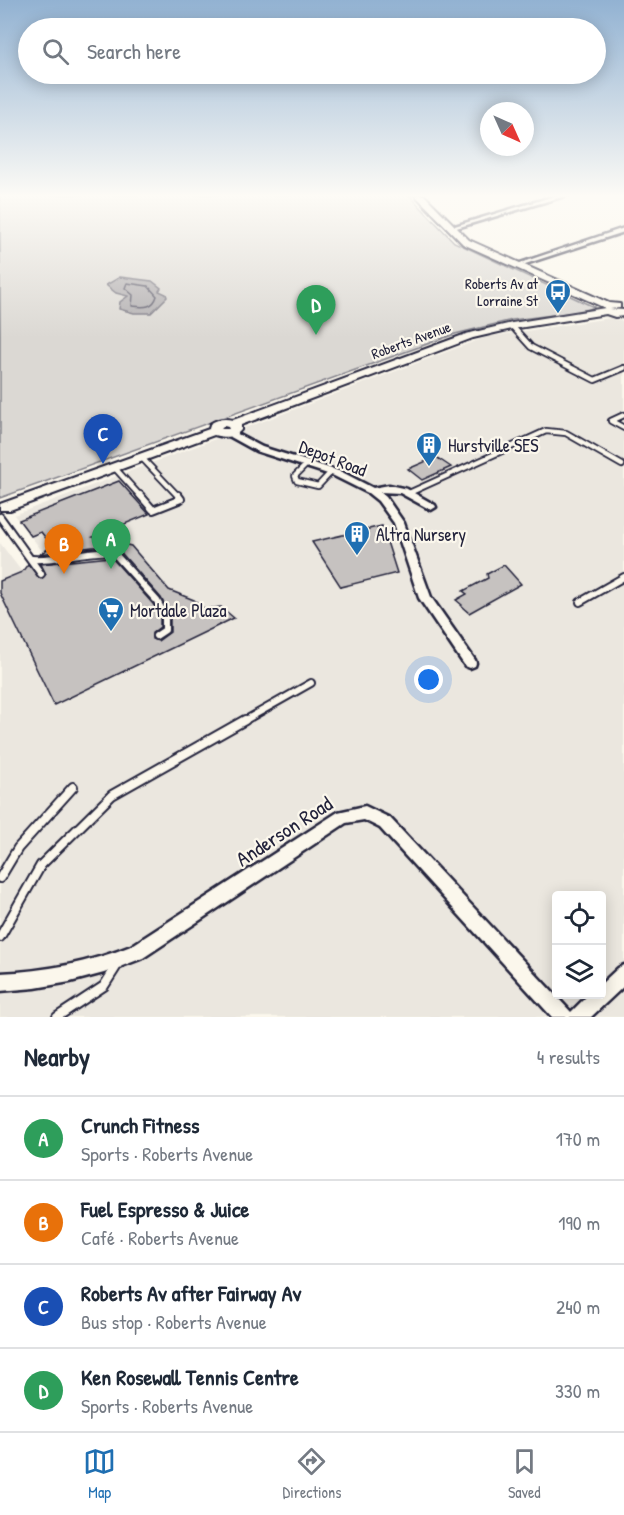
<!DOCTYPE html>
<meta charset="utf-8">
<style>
body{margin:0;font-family:"Patrick Hand",sans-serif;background:#f2f2f3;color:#1f2937}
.controls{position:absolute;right:18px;bottom:18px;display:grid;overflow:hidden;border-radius:6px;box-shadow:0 3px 15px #0003}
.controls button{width:54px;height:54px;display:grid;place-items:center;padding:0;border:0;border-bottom:2px solid #e0e1e3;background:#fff;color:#1f2937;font:30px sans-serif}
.compass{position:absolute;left:480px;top:102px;width:54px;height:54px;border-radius:50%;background:#fff;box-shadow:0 3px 15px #0003;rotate:135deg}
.you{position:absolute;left:429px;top:680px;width:21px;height:21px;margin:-15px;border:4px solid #fff;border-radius:50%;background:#1a73e8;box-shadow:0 0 0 9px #1a73e833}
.badge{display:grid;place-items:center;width:39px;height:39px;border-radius:50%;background:#1f6fb2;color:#fff;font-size:20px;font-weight:700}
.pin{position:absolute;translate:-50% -50px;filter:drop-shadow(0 2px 3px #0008)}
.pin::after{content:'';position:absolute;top:32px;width:21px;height:18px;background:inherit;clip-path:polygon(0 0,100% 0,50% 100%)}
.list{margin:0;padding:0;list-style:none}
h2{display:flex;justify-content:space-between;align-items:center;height:78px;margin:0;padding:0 24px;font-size:26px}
h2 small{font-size:20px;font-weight:400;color:#747a83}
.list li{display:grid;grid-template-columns:39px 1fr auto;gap:18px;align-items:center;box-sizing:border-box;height:84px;padding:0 24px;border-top:2px solid #e0e1e3}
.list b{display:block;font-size:22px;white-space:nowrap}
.list p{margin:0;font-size:20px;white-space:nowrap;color:#747a83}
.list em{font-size:20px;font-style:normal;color:#747a83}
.icon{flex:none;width:33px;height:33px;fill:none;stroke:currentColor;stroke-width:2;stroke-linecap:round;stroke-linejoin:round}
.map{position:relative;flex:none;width:624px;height:1017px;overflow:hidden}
.search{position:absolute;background:#fff;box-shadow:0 3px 15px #0003;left:18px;right:18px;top:18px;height:66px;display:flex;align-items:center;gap:15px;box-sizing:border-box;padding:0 21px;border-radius:33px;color:#747a83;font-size:22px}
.sheet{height:414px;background:#fff}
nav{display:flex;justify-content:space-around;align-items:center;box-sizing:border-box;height:84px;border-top:2px solid #e0e1e3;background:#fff;font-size:16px;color:#747a83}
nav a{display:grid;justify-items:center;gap:3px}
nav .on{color:#1f6fb2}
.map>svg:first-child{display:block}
.built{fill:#ebe7df;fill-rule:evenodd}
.green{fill:#dbd8d3;stroke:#7e7d87;stroke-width:1.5}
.water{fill:#b1aeb0;stroke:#787681;stroke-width:1.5}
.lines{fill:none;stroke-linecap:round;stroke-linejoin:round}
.shore{stroke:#5b5a6a;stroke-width:1.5}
.building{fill:#c6c2c0;stroke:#22223b;stroke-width:1.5}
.service-far2-casing{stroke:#22223b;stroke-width:8}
.service-far1-casing{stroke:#22223b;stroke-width:10}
.service-casing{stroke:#22223b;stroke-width:12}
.minor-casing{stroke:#22223b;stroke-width:5}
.tertiary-casing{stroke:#22223b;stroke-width:4}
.service-far2{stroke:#fbf7ec;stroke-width:4.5}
.service-far1{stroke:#fbf7ec;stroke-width:6}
.service{stroke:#fbf7ec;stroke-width:8}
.minor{fill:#fbf7ec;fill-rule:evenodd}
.tertiary{fill:#fbf7ec;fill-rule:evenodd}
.labels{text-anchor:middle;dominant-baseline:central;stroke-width:4.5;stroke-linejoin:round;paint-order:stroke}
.far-poi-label{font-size:15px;fill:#22223b;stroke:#fbf7ec;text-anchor:end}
.far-street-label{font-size:15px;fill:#22223b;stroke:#fbf7ec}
.poi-label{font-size:18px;fill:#22223b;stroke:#fbf7ec;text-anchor:start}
.street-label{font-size:18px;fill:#22223b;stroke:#fbf7ec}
.near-street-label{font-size:21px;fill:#22223b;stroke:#fbf7ec}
</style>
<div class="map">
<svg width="624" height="1017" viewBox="0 0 624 1017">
<rect width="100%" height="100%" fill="#fbf7ec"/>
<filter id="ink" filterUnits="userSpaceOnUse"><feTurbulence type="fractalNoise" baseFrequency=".0167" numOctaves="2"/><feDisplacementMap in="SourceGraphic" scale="12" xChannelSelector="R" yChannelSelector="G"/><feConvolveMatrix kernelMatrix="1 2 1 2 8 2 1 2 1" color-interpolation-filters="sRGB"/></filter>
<g filter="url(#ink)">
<g class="built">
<path d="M610,318L624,321V1017H0V593L54,705L233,618L221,607L205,609L194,600L169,590L131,546L120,544L43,552L14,515L486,337ZM556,896H602V994H556Z"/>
<path d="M0,543L22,572L0,581Z"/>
</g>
<path class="green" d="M0,195H409L454,242L594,307L585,311L512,320L455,334L0,498Z"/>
<path class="water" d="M120,277L152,281L161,288L159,291L166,294L167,297L151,313H134L119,309L120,302L128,296L116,293L106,285Z"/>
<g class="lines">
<path class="shore" d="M127,283L148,286L157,296C153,309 143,307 132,306L133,295L125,288Z"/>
</g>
<g class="building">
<path d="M436,457L451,467L422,480L408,469Z"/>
<path d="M119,481L149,514L93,537L131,546L169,590L194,600L205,609L221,607L234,618L54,705L0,593V581L22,572L28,564L41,579L46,574L41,564L111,557L153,604L160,617V627L152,633V639L158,641L170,632V615L161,598L116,547H92L40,554L52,546L41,532L31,536L19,520Z"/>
<path d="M382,526L397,573L341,587L312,542Z"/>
<path d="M504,565L521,584L469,613L461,606L462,605L456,600L467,594L463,591L488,578L487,574Z"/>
</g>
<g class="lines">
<defs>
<g id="service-far2">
<path d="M512,326L531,347L595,380L624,368"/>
<path d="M624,415L611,421L624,428"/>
<path d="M141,457L179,497"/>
<path d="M307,464L295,476L297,481L318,486L332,471"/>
<path d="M114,467L141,497"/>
<path d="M409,493L546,431L566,433L622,465"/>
</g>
<g id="service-far1">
<path d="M140,495L153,510L181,499L178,495"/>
<path d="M0,517L41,574"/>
<path d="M32,559C59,561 86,549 113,552L157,601L165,616V630L156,636"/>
<path d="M580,602L624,577"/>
<path d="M242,722L311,683"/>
</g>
<g id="service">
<path d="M0,878L18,848L73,787"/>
<path d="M0,937L41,865L112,795L245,720"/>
<path d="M57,1017L104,986L118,964"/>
</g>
<g id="minor">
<path d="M558,195H568L453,229L448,228Z"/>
<path d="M624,228V232L519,266L514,265Z"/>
<path d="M230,430L262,447L342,472L373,488L389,485L407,489L435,505L436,507L431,510L400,493L380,492L386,497L404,523L431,597L475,660L476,663L475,666L470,668L465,666L419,598L394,523L378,501L368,493L334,476L256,451L227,435L225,433Z"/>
<path d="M365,806L390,818L571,1012L589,994H602V983L618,968L624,965V986L591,1017H552L380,828L364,820L346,823L143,958L104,973L70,982L35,988L0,991V973C45,971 89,963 131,946L338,812Z"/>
</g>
<path id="tertiary" d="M415,195H424L469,240L609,303L620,304V308L610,309L624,310V316L615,317L606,314L512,329L473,338L241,425V430C234,438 224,438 214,435L10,510H0V504L209,429L210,424C217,419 224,418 233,420L466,334L512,323L605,308L463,244ZM224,426L228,427L229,429H221Z"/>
</defs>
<use href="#service-far2" class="service-far2-casing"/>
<use href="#service-far1" class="service-far1-casing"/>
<use href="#service" class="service-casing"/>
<use href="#minor" class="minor-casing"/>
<use href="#tertiary" class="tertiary-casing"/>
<use href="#service-far2" class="service-far2"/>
<use href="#service-far1" class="service-far1"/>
<use href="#service" class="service"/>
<use href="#minor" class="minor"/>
<use href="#tertiary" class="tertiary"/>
</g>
</g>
<linearGradient id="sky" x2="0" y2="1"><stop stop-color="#92b2d2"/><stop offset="0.58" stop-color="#fdfbf6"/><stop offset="1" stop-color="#fdfbf6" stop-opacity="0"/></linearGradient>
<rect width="624" height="338" fill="url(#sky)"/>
<defs>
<symbol id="bus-pin" viewBox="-11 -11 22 30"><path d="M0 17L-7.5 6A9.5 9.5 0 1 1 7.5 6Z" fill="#1f6fb2" stroke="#fbf7ec"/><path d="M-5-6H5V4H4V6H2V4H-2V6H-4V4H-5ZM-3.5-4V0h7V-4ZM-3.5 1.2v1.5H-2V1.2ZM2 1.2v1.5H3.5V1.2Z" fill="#fff"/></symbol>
<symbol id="building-pin" viewBox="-11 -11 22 30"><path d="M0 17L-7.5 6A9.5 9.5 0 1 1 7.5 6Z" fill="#1f6fb2" stroke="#fbf7ec"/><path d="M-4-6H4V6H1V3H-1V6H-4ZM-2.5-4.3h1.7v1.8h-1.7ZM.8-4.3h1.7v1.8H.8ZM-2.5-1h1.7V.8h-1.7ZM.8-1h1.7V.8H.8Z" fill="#fff"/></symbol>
<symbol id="supermarket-pin" viewBox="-11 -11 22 30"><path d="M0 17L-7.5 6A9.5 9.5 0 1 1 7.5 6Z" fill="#1f6fb2" stroke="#fbf7ec"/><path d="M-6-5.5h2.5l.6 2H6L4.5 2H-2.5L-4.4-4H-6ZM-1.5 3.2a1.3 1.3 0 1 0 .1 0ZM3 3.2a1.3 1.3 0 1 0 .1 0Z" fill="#fff"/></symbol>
</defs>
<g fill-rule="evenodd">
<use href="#bus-pin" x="543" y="277" width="30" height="40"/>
<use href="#building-pin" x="414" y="430" width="30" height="40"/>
<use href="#building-pin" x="342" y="519" width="30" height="40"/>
<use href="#supermarket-pin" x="96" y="595" width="30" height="40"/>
</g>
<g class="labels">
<g class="far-poi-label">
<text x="538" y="283">Roberts Av at<tspan x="538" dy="17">Lorraine St</tspan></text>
</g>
<g class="far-street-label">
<text transform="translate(411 340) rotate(-20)">Roberts Avenue</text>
</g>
<g class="poi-label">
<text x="448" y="445">Hurstville SES</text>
<text x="376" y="534">Altra Nursery</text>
<text x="130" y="610">Mortdale Plaza</text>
</g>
<g class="street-label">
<text transform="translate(333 458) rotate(21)">Depot Road</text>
</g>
<g class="near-street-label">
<text transform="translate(284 831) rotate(-33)">Anderson Road</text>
</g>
</g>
</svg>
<div class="controls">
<button><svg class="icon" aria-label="locate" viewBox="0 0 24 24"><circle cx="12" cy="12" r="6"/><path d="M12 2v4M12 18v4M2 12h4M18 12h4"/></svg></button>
<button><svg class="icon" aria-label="layers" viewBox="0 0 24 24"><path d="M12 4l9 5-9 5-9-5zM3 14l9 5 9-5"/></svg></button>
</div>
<svg class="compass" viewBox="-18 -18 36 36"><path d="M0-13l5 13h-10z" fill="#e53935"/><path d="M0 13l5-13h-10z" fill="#747a83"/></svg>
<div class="you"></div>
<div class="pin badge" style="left:111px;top:569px;background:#2e9e5b">A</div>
<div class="pin badge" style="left:64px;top:574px;background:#e8710a">B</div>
<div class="pin badge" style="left:103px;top:464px;background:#1a4fb4">C</div>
<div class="pin badge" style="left:316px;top:335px;background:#2e9e5b">D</div>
<div class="search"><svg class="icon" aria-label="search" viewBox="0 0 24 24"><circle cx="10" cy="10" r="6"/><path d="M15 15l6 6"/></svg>Search here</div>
</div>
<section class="sheet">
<h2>Nearby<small>4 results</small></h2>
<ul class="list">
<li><span class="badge" style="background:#2e9e5b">A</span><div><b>Crunch Fitness</b><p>Sports · Roberts Avenue</p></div><em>170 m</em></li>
<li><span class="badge" style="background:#e8710a">B</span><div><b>Fuel Espresso &amp; Juice</b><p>Café · Roberts Avenue</p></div><em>190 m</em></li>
<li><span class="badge" style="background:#1a4fb4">C</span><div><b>Roberts Av after Fairway Av</b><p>Bus stop · Roberts Avenue</p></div><em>240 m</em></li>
<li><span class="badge" style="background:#2e9e5b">D</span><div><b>Ken Rosewall Tennis Centre</b><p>Sports · Roberts Avenue</p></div><em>330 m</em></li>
</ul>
</section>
<nav>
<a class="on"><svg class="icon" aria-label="map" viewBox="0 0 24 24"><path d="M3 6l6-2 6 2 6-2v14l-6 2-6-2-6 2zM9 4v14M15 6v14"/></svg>Map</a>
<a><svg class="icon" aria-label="directions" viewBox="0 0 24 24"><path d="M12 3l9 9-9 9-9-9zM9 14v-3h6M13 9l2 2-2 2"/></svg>Directions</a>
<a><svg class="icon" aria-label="saved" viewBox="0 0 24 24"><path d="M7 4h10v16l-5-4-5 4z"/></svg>Saved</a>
</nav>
